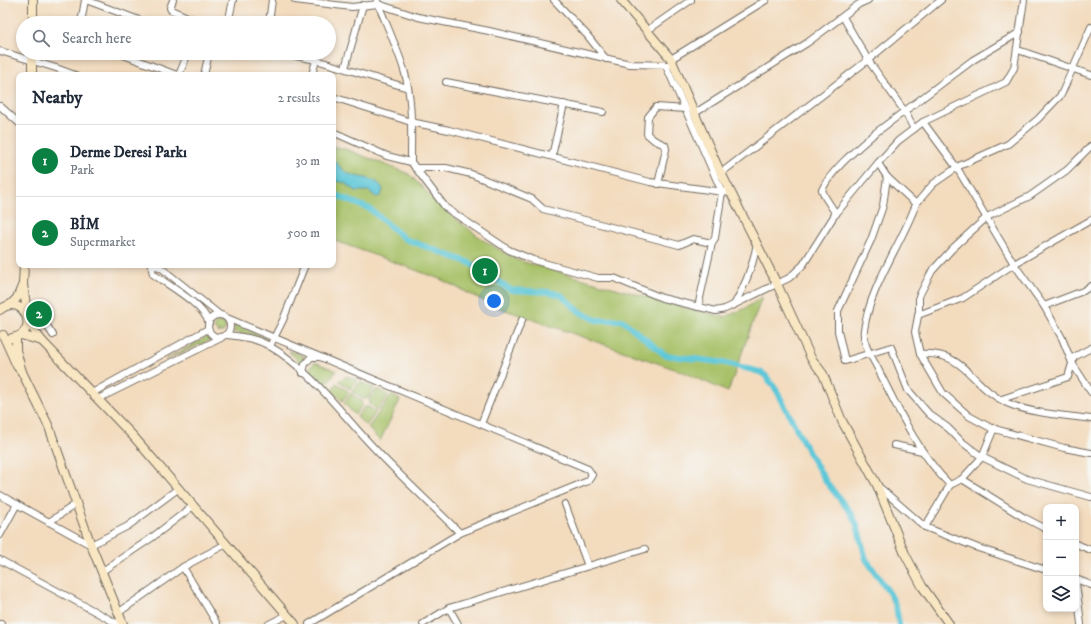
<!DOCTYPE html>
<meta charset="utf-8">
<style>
body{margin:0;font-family:"IM FELL DW Pica",serif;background:#f2f2f3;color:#1f2937}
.controls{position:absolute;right:12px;bottom:12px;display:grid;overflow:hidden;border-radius:8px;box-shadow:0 2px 6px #0003}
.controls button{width:36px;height:36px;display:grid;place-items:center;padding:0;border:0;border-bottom:1px solid #e0e1e3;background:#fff;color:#1f2937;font:20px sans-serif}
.you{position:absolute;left:494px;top:301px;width:14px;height:14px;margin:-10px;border:3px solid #fff;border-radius:50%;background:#1a73e8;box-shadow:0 0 0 6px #1a73e833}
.badge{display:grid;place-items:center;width:26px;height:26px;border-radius:50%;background:#0b8043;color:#fff;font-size:13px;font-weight:700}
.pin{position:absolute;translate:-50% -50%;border:2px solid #fff;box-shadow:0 1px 4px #0006}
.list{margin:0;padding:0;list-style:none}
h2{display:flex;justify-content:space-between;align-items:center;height:52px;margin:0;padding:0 16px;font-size:17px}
h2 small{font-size:13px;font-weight:400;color:#747a83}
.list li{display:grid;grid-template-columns:26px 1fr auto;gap:12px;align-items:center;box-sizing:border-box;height:72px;padding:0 16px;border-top:1px solid #e0e1e3}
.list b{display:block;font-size:15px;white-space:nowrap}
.list p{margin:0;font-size:13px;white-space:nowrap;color:#747a83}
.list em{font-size:13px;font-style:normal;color:#747a83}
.icon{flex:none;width:22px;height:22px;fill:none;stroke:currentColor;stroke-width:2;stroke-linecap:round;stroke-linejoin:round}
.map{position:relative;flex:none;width:1091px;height:624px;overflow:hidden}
.search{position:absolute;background:#fff;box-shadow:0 2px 6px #0003;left:16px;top:16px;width:320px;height:44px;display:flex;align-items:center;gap:10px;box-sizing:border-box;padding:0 14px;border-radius:22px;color:#747a83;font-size:15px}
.panel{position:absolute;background:#fff;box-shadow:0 2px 6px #0003;left:16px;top:72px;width:320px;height:196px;border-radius:8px}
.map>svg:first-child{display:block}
.green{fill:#a7c167;stroke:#697649}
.water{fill:#5dc7d8;stroke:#447982}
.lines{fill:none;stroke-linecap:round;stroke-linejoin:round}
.canal{stroke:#5dc7d8;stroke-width:6}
.street-casing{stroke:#71695e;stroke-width:8}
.secondary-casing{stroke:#71695e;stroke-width:10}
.street{stroke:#fff;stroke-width:6}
.secondary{stroke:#f9e7c3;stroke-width:8}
</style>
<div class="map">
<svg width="1091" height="624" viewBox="0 0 1091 624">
<rect width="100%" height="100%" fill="#f6f6f2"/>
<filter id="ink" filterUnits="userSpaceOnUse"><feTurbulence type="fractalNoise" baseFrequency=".025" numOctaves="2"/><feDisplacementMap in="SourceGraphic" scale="8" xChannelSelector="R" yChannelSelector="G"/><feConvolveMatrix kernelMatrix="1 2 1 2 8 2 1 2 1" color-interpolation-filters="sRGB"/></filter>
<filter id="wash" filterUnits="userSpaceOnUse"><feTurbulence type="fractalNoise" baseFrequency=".012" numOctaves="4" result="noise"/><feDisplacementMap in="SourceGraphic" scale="16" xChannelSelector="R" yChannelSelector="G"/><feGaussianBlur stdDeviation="0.9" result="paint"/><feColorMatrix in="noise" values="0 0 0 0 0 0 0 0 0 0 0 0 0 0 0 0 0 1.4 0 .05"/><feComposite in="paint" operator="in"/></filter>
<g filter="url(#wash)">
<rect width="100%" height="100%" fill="#f3dbbe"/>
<g class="green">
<path d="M333,146L348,150L409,174L447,212L483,240L517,260L693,310L725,317L746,308L762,297L728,392L683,372L494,306L440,279L333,240Z"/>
<circle cx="220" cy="327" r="5.5"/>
<path d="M235,325L267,338L266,341L252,335L234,332Z"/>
<path d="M208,336L210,340L165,360Z"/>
<path d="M290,351L304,356L301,363L289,352Z"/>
<path d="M315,362L337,371L325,384L309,369Z"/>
<path d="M347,376L357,380L350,389L339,381Z"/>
<path d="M360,382L374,388L368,398L363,399L352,391Z"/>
<path d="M337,383L349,392L342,401L332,391Z"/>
<path d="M377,389L388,395L378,410L370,404L369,399Z"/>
<path d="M351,393L361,401L362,405L355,415L344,403Z"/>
<path d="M391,395L400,400L380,441L368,428Z"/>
<path d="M364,407H369L376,412L366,426L357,417Z"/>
</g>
<path class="water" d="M333,159C339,165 343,172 352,175C364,179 376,177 383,189L381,196L376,197L369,191H356L345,183L333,180Z"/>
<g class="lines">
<path class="canal" d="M333,194L370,209L405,239L470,263L511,290L549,292L561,295L580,312L596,320H622L665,355L726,363L760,372L766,376L777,391L810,455L827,483L851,513L857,525L866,559L890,594L896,606L899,624"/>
</g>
</g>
<g filter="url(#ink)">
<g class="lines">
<defs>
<g id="street">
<path d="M86,0L147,23"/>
<path d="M173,0L170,8L171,10L192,19L195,23"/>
<path d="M295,0L352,7L378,4L418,17L489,31L630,64L673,65"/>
<path d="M554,0L587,35L606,59"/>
<path d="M377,1C386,24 397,47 404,70C413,99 411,132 411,162"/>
<path d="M843,17L868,60L941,0"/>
<path d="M81,23L85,0"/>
<path d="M228,23L233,0"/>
<path d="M269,23L272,0"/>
<path d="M648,30L691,0"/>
<path d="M1018,50L1091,75"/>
<path d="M0,51L56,68L75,75"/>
<path d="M118,53L177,75"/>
<path d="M281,53L316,60L312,75"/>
<path d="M671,59L766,0"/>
<path d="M316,60L408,88"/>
<path d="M666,66L722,192L715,238L712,243"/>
<path d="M345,68L363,5"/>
<path d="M179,75L188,53"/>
<path d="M204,75L209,53"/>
<path d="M446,82L603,112"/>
<path d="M333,97L411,122L449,130L650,182L731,193"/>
<path d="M0,106L19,123"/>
<path d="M695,113L807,43L859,4L868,0"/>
<path d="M923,122L957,168L1014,264L1044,306L1062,338L1072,363L1091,392"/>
<path d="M333,132L387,156L411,162L446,208L509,250L533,260L598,278H614L662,298L716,311L725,309L789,278L803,265L834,216L878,163L898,141L923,122L1006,82L1014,68L1024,0"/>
<path d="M1091,146L1067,170L1030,196L987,217L952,249L932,271L919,296V311L915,332L920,354L943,393L969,416L991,428L1064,448L1091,453"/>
<path d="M552,156L564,104"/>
<path d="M878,163L887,177L883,206L871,240L838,311V331L845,361L891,347L908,390L929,414L948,428L962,442L982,457L1027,479L1091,497"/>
<path d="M415,168H446L471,174L532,199L543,209L679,245L693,239L712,243L698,307"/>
<path d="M721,173L868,60L905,112L914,129"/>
<path d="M887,177L916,204"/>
<path d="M658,184L666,149L665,145L654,140L647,134L648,117L656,107L686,109"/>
<path d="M836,214L825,197L822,190C831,170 858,148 874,134L973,60L1020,32"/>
<path d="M734,305C745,286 753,266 757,243"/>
<path d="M1044,306L1083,291L1091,286"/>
<circle cx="219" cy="326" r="11"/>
<path d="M918,315L963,298L1014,264L1091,220"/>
<path d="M27,317L44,321L53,335"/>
<path d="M227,318L588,469L592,475L588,481L460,533L309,624"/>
<path d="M209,323C203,304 169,286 153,274L151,265L160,267L220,315"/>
<path d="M227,335C243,337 257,338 271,347C311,370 343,416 375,449C402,478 432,505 460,533"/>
<path d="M270,346L283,320L305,265"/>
<path d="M920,354C967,351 970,386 1007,403C1032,414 1064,415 1091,419"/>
<path d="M303,373L305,364L311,357H318"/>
<path d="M92,393L208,329"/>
<path d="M98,399L221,338"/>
<path d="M1002,399L1068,377L1074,357L1091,348"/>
<path d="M481,424L522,320"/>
<path d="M894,445L922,451"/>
<path d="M962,479L1023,517L1046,529"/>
<path d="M950,485C918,453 898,409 878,369C872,357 862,344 864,330C870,286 901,245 916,204L933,184L959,166L1008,144L1038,119L1061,95L1091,27"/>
<path d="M878,486L925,527L978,548L1046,570"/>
<path d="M0,495L91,545L128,526L179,488"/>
<path d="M565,504L588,566"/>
<path d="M49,522L76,504"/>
<path d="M925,527L950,485L962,479L982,457L994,428"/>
<path d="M0,535L17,504"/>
<path d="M1076,544L1091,550"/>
<path d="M0,560L118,624"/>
<path d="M183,567L217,624"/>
<path d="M101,572L150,539L193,506"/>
<path d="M1076,579L1091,585"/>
<path d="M1076,583L1081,624"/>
<path d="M449,608L458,624"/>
<path d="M118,613L183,567L226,544"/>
<path d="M0,624H1"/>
<path d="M269,624L287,615"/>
<path d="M423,624L449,608L645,549"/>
</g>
<g id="secondary">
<path d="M621,0L671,59L717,165L777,284L811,358L823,374L842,421L877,485L905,554L922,586L949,624"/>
<path d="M33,23V0"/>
<path d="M32,75V53"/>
<path d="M23,284L24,265"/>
<path d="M10,305L17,298L23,284L26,305L25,313"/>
<path d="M0,310C23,291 42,333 12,338"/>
<path d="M3,335L17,366L22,372L16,350V337"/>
<path d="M21,335L42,341L28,322"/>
<path d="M42,341L134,437L295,624"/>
<path d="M22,372L49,427L91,545L123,624"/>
</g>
</defs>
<use href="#street" class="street-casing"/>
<use href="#secondary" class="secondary-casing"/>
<use href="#street" class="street"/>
<use href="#secondary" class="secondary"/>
</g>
</g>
</svg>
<div class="controls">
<button>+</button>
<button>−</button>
<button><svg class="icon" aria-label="layers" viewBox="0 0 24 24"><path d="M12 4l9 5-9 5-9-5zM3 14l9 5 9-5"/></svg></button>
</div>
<div class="you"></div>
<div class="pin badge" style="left:485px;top:271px">1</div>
<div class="pin badge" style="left:39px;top:314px">2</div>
<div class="search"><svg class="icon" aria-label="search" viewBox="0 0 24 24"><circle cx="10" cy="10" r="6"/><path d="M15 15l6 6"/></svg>Search here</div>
<section class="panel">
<h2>Nearby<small>2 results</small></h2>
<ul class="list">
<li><span class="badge">1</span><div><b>Derme Deresi Parkı</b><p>Park</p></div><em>30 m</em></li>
<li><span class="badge">2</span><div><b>BİM</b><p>Supermarket</p></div><em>500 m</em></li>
</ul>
</section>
</div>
